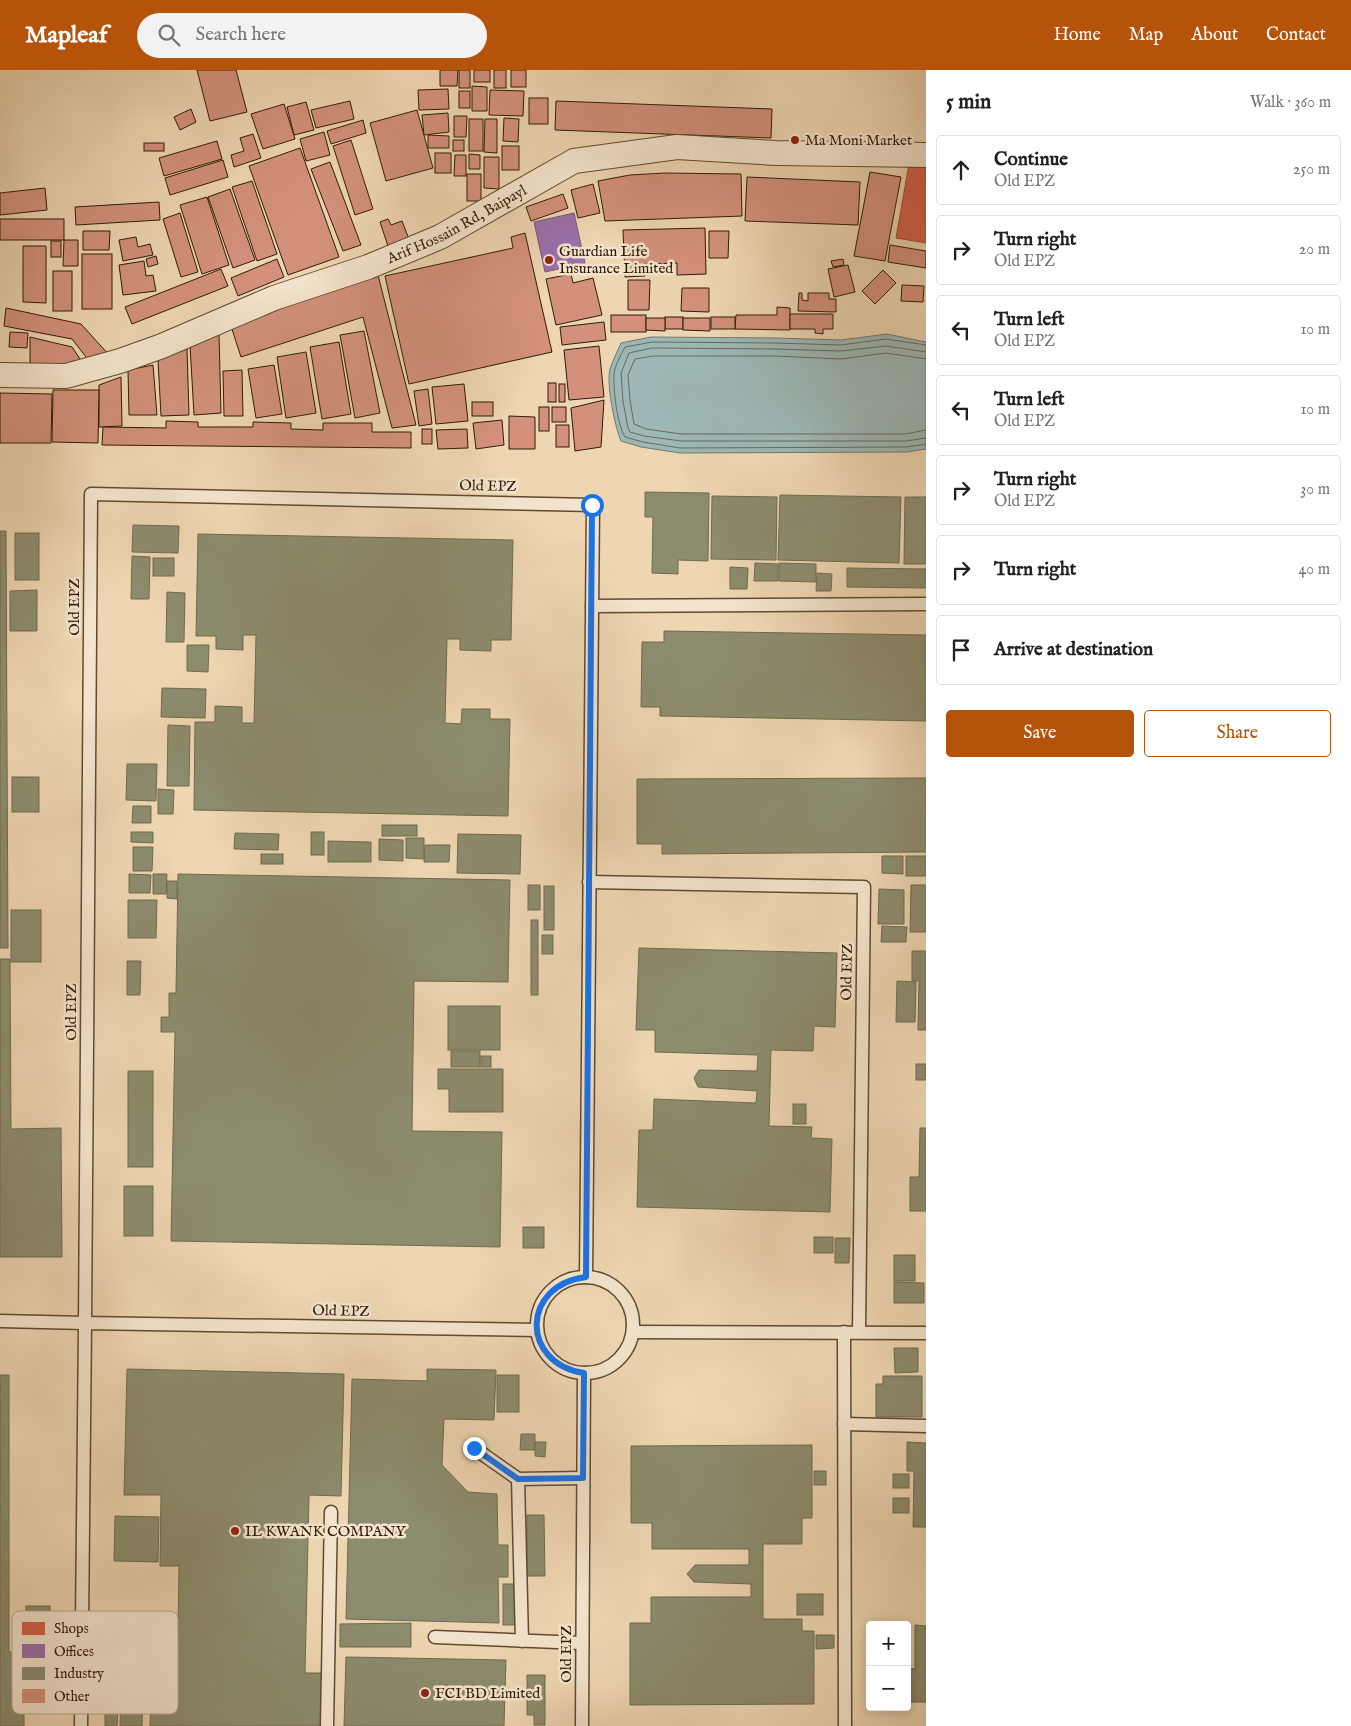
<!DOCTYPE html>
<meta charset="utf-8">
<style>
body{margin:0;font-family:"IM FELL English",serif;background:#f2f2f2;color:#202124}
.controls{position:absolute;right:15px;bottom:15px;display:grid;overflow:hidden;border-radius:5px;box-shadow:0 2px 12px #0003}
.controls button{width:45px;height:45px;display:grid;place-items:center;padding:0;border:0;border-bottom:1px solid #e0e0e0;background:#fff;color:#202124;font:25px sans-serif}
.stop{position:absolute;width:15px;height:15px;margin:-11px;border:4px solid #1a73e8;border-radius:50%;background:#fff}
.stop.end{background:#1a73e8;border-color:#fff;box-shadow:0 1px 5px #0008}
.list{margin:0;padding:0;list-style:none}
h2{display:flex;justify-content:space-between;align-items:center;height:65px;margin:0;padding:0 20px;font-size:21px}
h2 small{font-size:16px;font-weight:400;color:#757577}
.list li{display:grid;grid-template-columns:32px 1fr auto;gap:15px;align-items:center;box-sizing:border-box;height:70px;margin:0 10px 10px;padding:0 10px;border:1px solid #e0e0e0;border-radius:5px}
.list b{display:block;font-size:19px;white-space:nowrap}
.list p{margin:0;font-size:16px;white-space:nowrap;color:#757577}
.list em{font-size:16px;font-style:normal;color:#757577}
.actions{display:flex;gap:10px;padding:15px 20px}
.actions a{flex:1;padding:11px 0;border:1px solid #b45309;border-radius:5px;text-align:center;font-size:18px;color:#b45309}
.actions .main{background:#b45309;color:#fff}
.icon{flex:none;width:28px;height:28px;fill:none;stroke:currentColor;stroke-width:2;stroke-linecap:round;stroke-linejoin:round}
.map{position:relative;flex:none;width:926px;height:1656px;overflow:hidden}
header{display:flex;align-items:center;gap:30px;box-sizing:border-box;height:70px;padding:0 25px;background:#b45309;color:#fff}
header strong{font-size:24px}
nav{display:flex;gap:28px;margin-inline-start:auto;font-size:18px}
.search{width:350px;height:45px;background:#f2f2f2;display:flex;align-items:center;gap:12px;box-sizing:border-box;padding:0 18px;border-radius:28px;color:#757577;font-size:19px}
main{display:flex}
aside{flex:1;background:#fff}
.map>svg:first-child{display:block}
.water{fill:#9cb7b5;stroke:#71796f}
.shops{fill:#d6604d;stroke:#a44b38}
.offices{fill:#9970ab;stroke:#7a567a}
.industry{fill:#8c8c6e;stroke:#716a4f}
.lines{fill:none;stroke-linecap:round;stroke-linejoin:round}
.shore{stroke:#66695e;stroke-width:1}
.building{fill:#d3917b;stroke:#311b06}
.service-casing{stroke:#604a31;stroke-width:15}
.minor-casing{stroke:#604a31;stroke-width:26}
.service{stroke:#f4e4cd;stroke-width:12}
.minor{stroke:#f4e4cd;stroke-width:24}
.route{stroke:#1a73e8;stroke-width:6}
.poi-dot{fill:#8f2418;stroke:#f4e4cd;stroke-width:2}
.labels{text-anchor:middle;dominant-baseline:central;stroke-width:5;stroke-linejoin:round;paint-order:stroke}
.poi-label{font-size:15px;fill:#311b06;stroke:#f4e4cd;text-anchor:start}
.street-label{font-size:15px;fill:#311b06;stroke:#f4e4cd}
.key{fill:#f4e4cd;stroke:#baa891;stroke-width:1}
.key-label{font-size:14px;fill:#311b06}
</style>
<header>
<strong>Mapleaf</strong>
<div class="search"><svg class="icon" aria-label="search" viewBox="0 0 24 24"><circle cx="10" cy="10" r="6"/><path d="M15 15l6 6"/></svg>Search here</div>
<nav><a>Home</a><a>Map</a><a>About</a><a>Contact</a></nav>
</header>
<main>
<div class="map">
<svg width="926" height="1656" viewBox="0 0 926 1656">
<rect width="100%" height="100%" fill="#eed6b2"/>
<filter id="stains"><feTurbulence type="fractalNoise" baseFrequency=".004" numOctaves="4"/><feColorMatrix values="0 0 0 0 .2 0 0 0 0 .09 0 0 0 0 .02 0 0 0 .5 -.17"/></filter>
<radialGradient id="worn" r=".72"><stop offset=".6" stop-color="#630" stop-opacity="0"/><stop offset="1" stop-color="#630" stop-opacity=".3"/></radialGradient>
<path class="water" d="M887,264L926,272V379L907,382L680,383L641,377L621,371C615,357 606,314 610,299C613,290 617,282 621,273L651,267L776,268L841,270Z"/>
<path class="shops" d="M909,94L926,97V173L896,168Z"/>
<path class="offices" d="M574,143L585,193L545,202L534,152Z"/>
<g class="industry">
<path d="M645,422L709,423L708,491L678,490V504L652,503L653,447H645Z"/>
<path d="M780,425L901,427L899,493L778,490Z"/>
<path d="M712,426L777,427L776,490L711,489Z"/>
<path d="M905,427H926V494H904Z"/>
<path d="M133,455L179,456L178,483L132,482Z"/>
<path d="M0,461H6L8,878H0Z"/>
<rect x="15" y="463" width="24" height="47"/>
<path d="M198,464L513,470L511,570H491V581L460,580V569H447L445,653L461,654L462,639H490V649H510L508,746L194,740L195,652H215V636L242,637V653H254L256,565H243V580L216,579V566H196Z"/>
<path d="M132,486L150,487L149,529H131Z"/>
<rect x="153" y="488" width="21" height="18"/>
<path d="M755,493L778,494V511H754Z"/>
<path d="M779,493L816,494V512L779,511Z"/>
<path d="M730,497L748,498L747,519H730Z"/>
<path d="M847,498L926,499V518L847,517Z"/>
<path d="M817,503L832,504L831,521H816Z"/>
<path d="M37,520V561H10V521Z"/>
<path d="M167,522L185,523L184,572H166Z"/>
<path d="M664,561L926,565V651L660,646V637H641L642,572H664Z"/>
<path d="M187,575H209L208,602L187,601Z"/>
<path d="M162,618L206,619L205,648L161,647Z"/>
<path d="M168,655L190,656L189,716H167Z"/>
<path d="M127,694H157L156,731L126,730Z"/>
<rect x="12" y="707" width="27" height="35"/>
<path d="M926,708V782L662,784V774H637V709Z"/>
<path d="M158,719L174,720L173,744H158Z"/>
<path d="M133,736H151V753H132Z"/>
<rect x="382" y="755" width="35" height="11"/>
<path d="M131,762H153V773L131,772Z"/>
<rect x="311" y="762" width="13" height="23"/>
<path d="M235,763L279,764L278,780L234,779Z"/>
<path d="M458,764L521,765L520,804L457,803Z"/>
<path d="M406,768H424V789L406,788Z"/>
<path d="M379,769L403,770V791L379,790Z"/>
<path d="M328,771L371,772V792H328Z"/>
<path d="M425,775H450L449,792H424Z"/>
<path d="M133,777H153L152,801H133Z"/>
<rect x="261" y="784" width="22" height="10"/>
<path d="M882,786H903V804L882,803Z"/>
<rect x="906" y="786" width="20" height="20"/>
<path d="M129,804L151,805L150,823H129Z"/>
<path d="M153,804H167L166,824H153Z"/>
<path d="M178,804L510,810L508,912L414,911L412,1061L502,1062L500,1177L171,1171L175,962H161V947H169V923H176Z"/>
<path d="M167,811H177V829L167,828Z"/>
<rect x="528" y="815" width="12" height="25"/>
<path d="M911,815H926V862H910Z"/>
<rect x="544" y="816" width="10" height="44"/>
<path d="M879,819L904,820V854H878Z"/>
<path d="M128,830H157L156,868H128Z"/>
<rect x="11" y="840" width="30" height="52"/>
<rect x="531" y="850" width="7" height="75"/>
<path d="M882,856L907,857L906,872H881Z"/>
<rect x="542" y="865" width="11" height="19"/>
<path d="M639,878L837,883L835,957L814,956L813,981L771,980L769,1056L812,1057L811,1068L832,1069L830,1142L637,1137L639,1060H653L654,1029L756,1033L757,1021L698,1017L694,1008L699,1000L757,1001L758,985L655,982V960H636Z"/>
<path d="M912,881H926V960H918L919,911H912Z"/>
<path d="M0,889H10L11,1059L61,1058L62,1187H0Z"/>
<path d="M127,891H141L140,925H127Z"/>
<path d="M897,911L916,912L915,952H896Z"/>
<rect x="448" y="936" width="52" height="44"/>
<rect x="451" y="981" width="29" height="16"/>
<rect x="481" y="986" width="10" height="11"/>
<rect x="916" y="994" width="10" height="16"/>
<path d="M438,999H503V1042H449V1019H438Z"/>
<rect x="128" y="1001" width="25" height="96"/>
<rect x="793" y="1034" width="13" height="20"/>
<path d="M920,1058H926V1141H910V1107H919Z"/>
<rect x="124" y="1116" width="29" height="50"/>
<rect x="523" y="1157" width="21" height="21"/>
<rect x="814" y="1167" width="19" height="16"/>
<path d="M835,1168H850L849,1193H835Z"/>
<rect x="894" y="1185" width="21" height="26"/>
<path d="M894,1212L924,1213V1233H894Z"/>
<path d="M894,1278H918V1302L895,1303Z"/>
<path d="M127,1299L344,1304L341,1426L309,1425L305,1603H325L324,1656H150L151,1616H177L179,1496H160L161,1425H124Z"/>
<path d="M427,1299L496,1300L494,1350L444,1349L442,1395L468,1422L497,1424L498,1475H508V1507H498L499,1553L346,1549L352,1309L427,1311Z"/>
<path d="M0,1305H9V1582H14V1628H24V1656H0Z"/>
<rect x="497" y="1305" width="22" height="37"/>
<path d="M883,1306H922V1347H876V1314H883Z"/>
<path d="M521,1364H535V1380H520Z"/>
<path d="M535,1372H546L545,1387L535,1386Z"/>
<path d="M907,1372L926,1373V1457H913L914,1401H907Z"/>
<path d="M812,1375V1448H802V1474H763V1549H802V1561H814V1634L630,1635V1553H651V1527H751V1514L694,1512L687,1504L695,1495H749V1479H652V1453H631V1376Z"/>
<rect x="814" y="1401" width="12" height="14"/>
<rect x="893" y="1404" width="16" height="14"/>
<rect x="893" y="1428" width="16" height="15"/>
<path d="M527,1445H544L545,1506H527Z"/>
<path d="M115,1446L159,1447L158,1492L114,1491Z"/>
<rect x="503" y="1514" width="14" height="41"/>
<rect x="797" y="1524" width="26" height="21"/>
<rect x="26" y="1536" width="24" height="67"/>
<path d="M411,1553V1577H340V1554Z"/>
<path d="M915,1555L926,1556V1632H907V1598L915,1599Z"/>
<path d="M816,1565H834V1578L816,1579Z"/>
<path d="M122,1572H144L142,1656H120Z"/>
<path d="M346,1587L506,1590L504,1656H344Z"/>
<path d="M527,1605H545V1655H534V1645H527Z"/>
<path d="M105,1638L118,1639L117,1656H105Z"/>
</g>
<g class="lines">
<g class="shore">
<path d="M926,275L886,269L841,275L775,273L652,272L625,277C621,285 615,295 614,304C613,319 617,354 625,367L643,372L680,378L906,377L926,374"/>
<path d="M926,282L886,276L841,281L775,279L652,278L629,283L621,303L623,331L628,358L630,362L644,366L681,371H906L926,368"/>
<path d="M926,289L886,283L841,289L775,286H653L635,289L628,305L630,330L634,354L646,359L681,364H905L926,360"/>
</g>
</g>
<g class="building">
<path d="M197,0H236L247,42L210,51Z"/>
<path d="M440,0H458L457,16H440Z"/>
<rect x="459" y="0" width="11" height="18"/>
<rect x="474" y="0" width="16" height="12"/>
<rect x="494" y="0" width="12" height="18"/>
<rect x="511" y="0" width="15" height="17"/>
<path d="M472,16L487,17V41H472Z"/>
<path d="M448,19L449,39L419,40L418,20Z"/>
<path d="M490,20L524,21L523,46L489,45Z"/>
<rect x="459" y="21" width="11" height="17"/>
<rect x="529" y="28" width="19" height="26"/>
<path d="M350,31L354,49L316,58L311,40Z"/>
<path d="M556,31L772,39L771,68L555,60Z"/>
<path d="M306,32L314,60L294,65L287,37Z"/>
<path d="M284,34L295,69L263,79L251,44Z"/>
<path d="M191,39L196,52L180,60L174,47Z"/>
<path d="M417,40L433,98L386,111L370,53Z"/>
<path d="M448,43L449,62L424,65L422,45Z"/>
<path d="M454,46H467L466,67H454Z"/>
<path d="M504,48L519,49L518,72L503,71Z"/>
<rect x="469" y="49" width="14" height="32"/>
<path d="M485,49H497V83L484,82Z"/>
<path d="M363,50L366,63L331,74L327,61Z"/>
<path d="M324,62L330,85L306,91L300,69Z"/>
<path d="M253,64L261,88L234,97L231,85L244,81L240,68Z"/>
<path d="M428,65L449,66V78H428Z"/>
<path d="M351,70L373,139L355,145L333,76Z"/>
<rect x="453" y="70" width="11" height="11"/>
<path d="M217,71L222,89L164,106L159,88Z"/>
<rect x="144" y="73" width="20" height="8"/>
<rect x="502" y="76" width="17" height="24"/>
<path d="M300,78L339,187L288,205L249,96Z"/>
<rect x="435" y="83" width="16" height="20"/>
<path d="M469,84L480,85V99H469Z"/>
<path d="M455,85H466V106H454Z"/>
<path d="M484,87H499V119L484,118Z"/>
<path d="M223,90L228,107L170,125L165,108Z"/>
<path d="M330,92L361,175L343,181L311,99Z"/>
<path d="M870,102L901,107L885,191L854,186Z"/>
<path d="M665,103L741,104L742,146L605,151L598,111L630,105Z"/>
<rect x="467" y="104" width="14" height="27"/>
<path d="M747,107L860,112L858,155L745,151Z"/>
<path d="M252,111L277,184L257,191L232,117Z"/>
<path d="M593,114L600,143L578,148L571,120Z"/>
<path d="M45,118L47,140L0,145V123Z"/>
<path d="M230,119L255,190L233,198L208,127Z"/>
<path d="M563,124L568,138L531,151L526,137Z"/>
<path d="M207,127L229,195L202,204L180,135Z"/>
<path d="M159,132L160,150L76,155L75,137Z"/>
<path d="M180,143L198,202L181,207L163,149Z"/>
<rect x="0" y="149" width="64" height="21"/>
<path d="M388,149L391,155L402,151L410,172L389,179L380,152Z"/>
<path d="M705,158L706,204L677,205V193L644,194L645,206L625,207L623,160Z"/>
<path d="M83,161H110L109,180H83Z"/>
<path d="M709,161H729L728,188H709Z"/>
<path d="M525,163L552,282L409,314L385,206L513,178L511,167Z"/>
<path d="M136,167L138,177L150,174L153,185L123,191L119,170Z"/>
<path d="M64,170H78V196H63Z"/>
<rect x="51" y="171" width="10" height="16"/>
<path d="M890,175L926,181V198L888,192Z"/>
<path d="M23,176H46V233L23,232Z"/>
<rect x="82" y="184" width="30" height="55"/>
<path d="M156,186L158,194L148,197L146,189Z"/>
<path d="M277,189L284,207L238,226L231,208Z"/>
<path d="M843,189L844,195L833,197L831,191Z"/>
<path d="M144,191L146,206L153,205L156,221L123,225L119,195Z"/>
<path d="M848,195L855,222L834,227L828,199Z"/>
<path d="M221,199L228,216L132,254L125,237Z"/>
<path d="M883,200L896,213L875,234L862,221Z"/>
<rect x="53" y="201" width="19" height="40"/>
<path d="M571,204L573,213L593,208L602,245L556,255L546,209Z"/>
<path d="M378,205L416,355L392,358L363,247L241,287L230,253Z"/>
<path d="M628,210H650L649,240H628Z"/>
<path d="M902,215L924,216L923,232L901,231Z"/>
<path d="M682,218H709V242L681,241Z"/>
<path d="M799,223H802V230L808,231V223H829V229H836V242L798,241Z"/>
<path d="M777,237L790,238V260L735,259L736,245H777Z"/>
<path d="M6,238L81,254L110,286L90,292L72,269L4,256Z"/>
<path d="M790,244H833V259H823V264L815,263V259H790Z"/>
<rect x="611" y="245" width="35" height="17"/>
<rect x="665" y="247" width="18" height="12"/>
<rect x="711" y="247" width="24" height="12"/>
<path d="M646,248H665V261L646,260Z"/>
<path d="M683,248H710V261L683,260Z"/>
<path d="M604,252L606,270L562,275L560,257Z"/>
<path d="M364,261L380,343L355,348L340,265Z"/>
<path d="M10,262L28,263L27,278L9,277Z"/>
<path d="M219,264L221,343L194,345L190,275Z"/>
<path d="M30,267L72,277L84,295L30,294Z"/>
<path d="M339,272L351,344L322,349L310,277Z"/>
<path d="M599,276L604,327L569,330L564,280Z"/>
<path d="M187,279L189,345L161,346L158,290Z"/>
<path d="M306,282L316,343L286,348L277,287Z"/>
<path d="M153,295L157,345H129L128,300Z"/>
<path d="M274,295L282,344L256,348L248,299Z"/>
<path d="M242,300L243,346H224L223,301Z"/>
<path d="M121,307L122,356L99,357V315Z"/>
<rect x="548" y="313" width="8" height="19"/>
<path d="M464,314L468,351L436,354L432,317Z"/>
<rect x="559" y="314" width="6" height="18"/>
<path d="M428,319L432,354L419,356L414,321Z"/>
<path d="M53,320H99L98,373L52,372Z"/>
<path d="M0,323L52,324L51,373H0Z"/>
<path d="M604,330L601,377L575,381L571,338Z"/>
<rect x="472" y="332" width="21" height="14"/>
<rect x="539" y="337" width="10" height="24"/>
<rect x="552" y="337" width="14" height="15"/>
<path d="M509,346L535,347V379H509Z"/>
<path d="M502,350L504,375L476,379L473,353Z"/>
<path d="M166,351L198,352V357H253V352L291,353V359L323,360V353H372V362H411V378L102,375L103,357L166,358Z"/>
<rect x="556" y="355" width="13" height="22"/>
<rect x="422" y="359" width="10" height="15"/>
<path d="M467,359L468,378L438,379L436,360Z"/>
</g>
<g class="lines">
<defs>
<g id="service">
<path d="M592,536L926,534"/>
<path d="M589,812L864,817L859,1262"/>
<circle cx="585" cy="1255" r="48"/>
<path d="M0,1251L85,1253L91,424L593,435L586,1207"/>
<path d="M633,1262L926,1263"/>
<path d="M844,1262L845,1656"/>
<path d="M844,1354L926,1356"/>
<path d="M474,1378L518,1409L522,1571"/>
<path d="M518,1409L583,1408"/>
<path d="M435,1567L582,1573"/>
<path d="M81,1656L85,1253L537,1260"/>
<path d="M327,1656L331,1442"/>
<path d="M582,1656L584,1303"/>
</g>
<g id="minor">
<path id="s1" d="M0,305L66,306L120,291L162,276L274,228L368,197L440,167L574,91L677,77L775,83L926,85"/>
</g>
</defs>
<use href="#service" class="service-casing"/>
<use href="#minor" class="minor-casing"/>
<use href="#service" class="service"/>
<use href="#minor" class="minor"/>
</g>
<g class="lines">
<path class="route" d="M474,1378L518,1409L583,1408L584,1303C520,1293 521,1215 586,1207L592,435"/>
</g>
<g class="poi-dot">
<circle cx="795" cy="70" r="5"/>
<circle cx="549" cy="190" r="5"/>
<circle cx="235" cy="1461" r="5"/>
<circle cx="425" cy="1623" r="5"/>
</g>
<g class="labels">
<g class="poi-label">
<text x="805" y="70">Ma Moni Market</text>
<text x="559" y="181">Guardian Life<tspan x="559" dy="17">Insurance Limited</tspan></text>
<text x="245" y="1461">IL KWANK COMPANY</text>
<text x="435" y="1623">FCI BD Limited</text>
</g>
<g class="street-label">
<text stroke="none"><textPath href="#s1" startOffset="486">Arif Hossain Rd, Baipayl</textPath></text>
<text transform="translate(488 416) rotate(1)">Old EPZ</text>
<text transform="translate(74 537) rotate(-90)">Old EPZ</text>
<text transform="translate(847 902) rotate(-89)">Old EPZ</text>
<text transform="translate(71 942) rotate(-90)">Old EPZ</text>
<text transform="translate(341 1241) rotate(1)">Old EPZ</text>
<text transform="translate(566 1584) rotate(-90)">Old EPZ</text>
</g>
</g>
<rect x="12" y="1541" width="166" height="103" rx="8" class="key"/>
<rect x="22" y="1552" width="23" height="13" fill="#d6604d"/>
<rect x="22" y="1574" width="23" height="14" fill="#9970ab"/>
<rect x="22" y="1597" width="23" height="13" fill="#8c8c6e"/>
<rect x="22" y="1619" width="23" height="14" fill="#d3917b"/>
<g class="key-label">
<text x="54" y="1563">Shops</text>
<text x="54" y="1586">Offices</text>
<text x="54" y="1608">Industry</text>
<text x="54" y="1631">Other</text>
</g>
<rect width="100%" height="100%" filter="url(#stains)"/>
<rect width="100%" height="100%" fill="url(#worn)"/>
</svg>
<div class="controls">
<button>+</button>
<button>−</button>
</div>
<div class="stop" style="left:592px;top:435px"></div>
<div class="stop end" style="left:474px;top:1378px"></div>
</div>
<aside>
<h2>5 min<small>Walk · 360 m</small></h2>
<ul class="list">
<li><svg class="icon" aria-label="ahead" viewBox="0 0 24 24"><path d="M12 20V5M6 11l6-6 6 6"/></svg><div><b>Continue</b><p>Old EPZ</p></div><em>250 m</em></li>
<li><svg class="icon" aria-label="right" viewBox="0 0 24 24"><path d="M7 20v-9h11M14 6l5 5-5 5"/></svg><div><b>Turn right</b><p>Old EPZ</p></div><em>20 m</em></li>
<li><svg class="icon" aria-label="left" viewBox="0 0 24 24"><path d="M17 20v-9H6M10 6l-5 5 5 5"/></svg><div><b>Turn left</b><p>Old EPZ</p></div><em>10 m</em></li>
<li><svg class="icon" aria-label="left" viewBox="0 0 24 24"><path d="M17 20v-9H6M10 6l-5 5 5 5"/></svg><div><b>Turn left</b><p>Old EPZ</p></div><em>10 m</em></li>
<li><svg class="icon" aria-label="right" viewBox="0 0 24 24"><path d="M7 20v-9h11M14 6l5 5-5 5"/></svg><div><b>Turn right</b><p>Old EPZ</p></div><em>30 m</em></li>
<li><svg class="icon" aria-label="right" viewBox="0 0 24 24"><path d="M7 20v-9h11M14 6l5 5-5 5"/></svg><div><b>Turn right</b></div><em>40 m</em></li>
<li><svg class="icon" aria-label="arrive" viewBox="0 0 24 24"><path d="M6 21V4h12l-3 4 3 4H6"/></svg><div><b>Arrive at destination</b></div></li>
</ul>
<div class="actions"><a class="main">Save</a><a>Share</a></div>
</aside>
</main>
